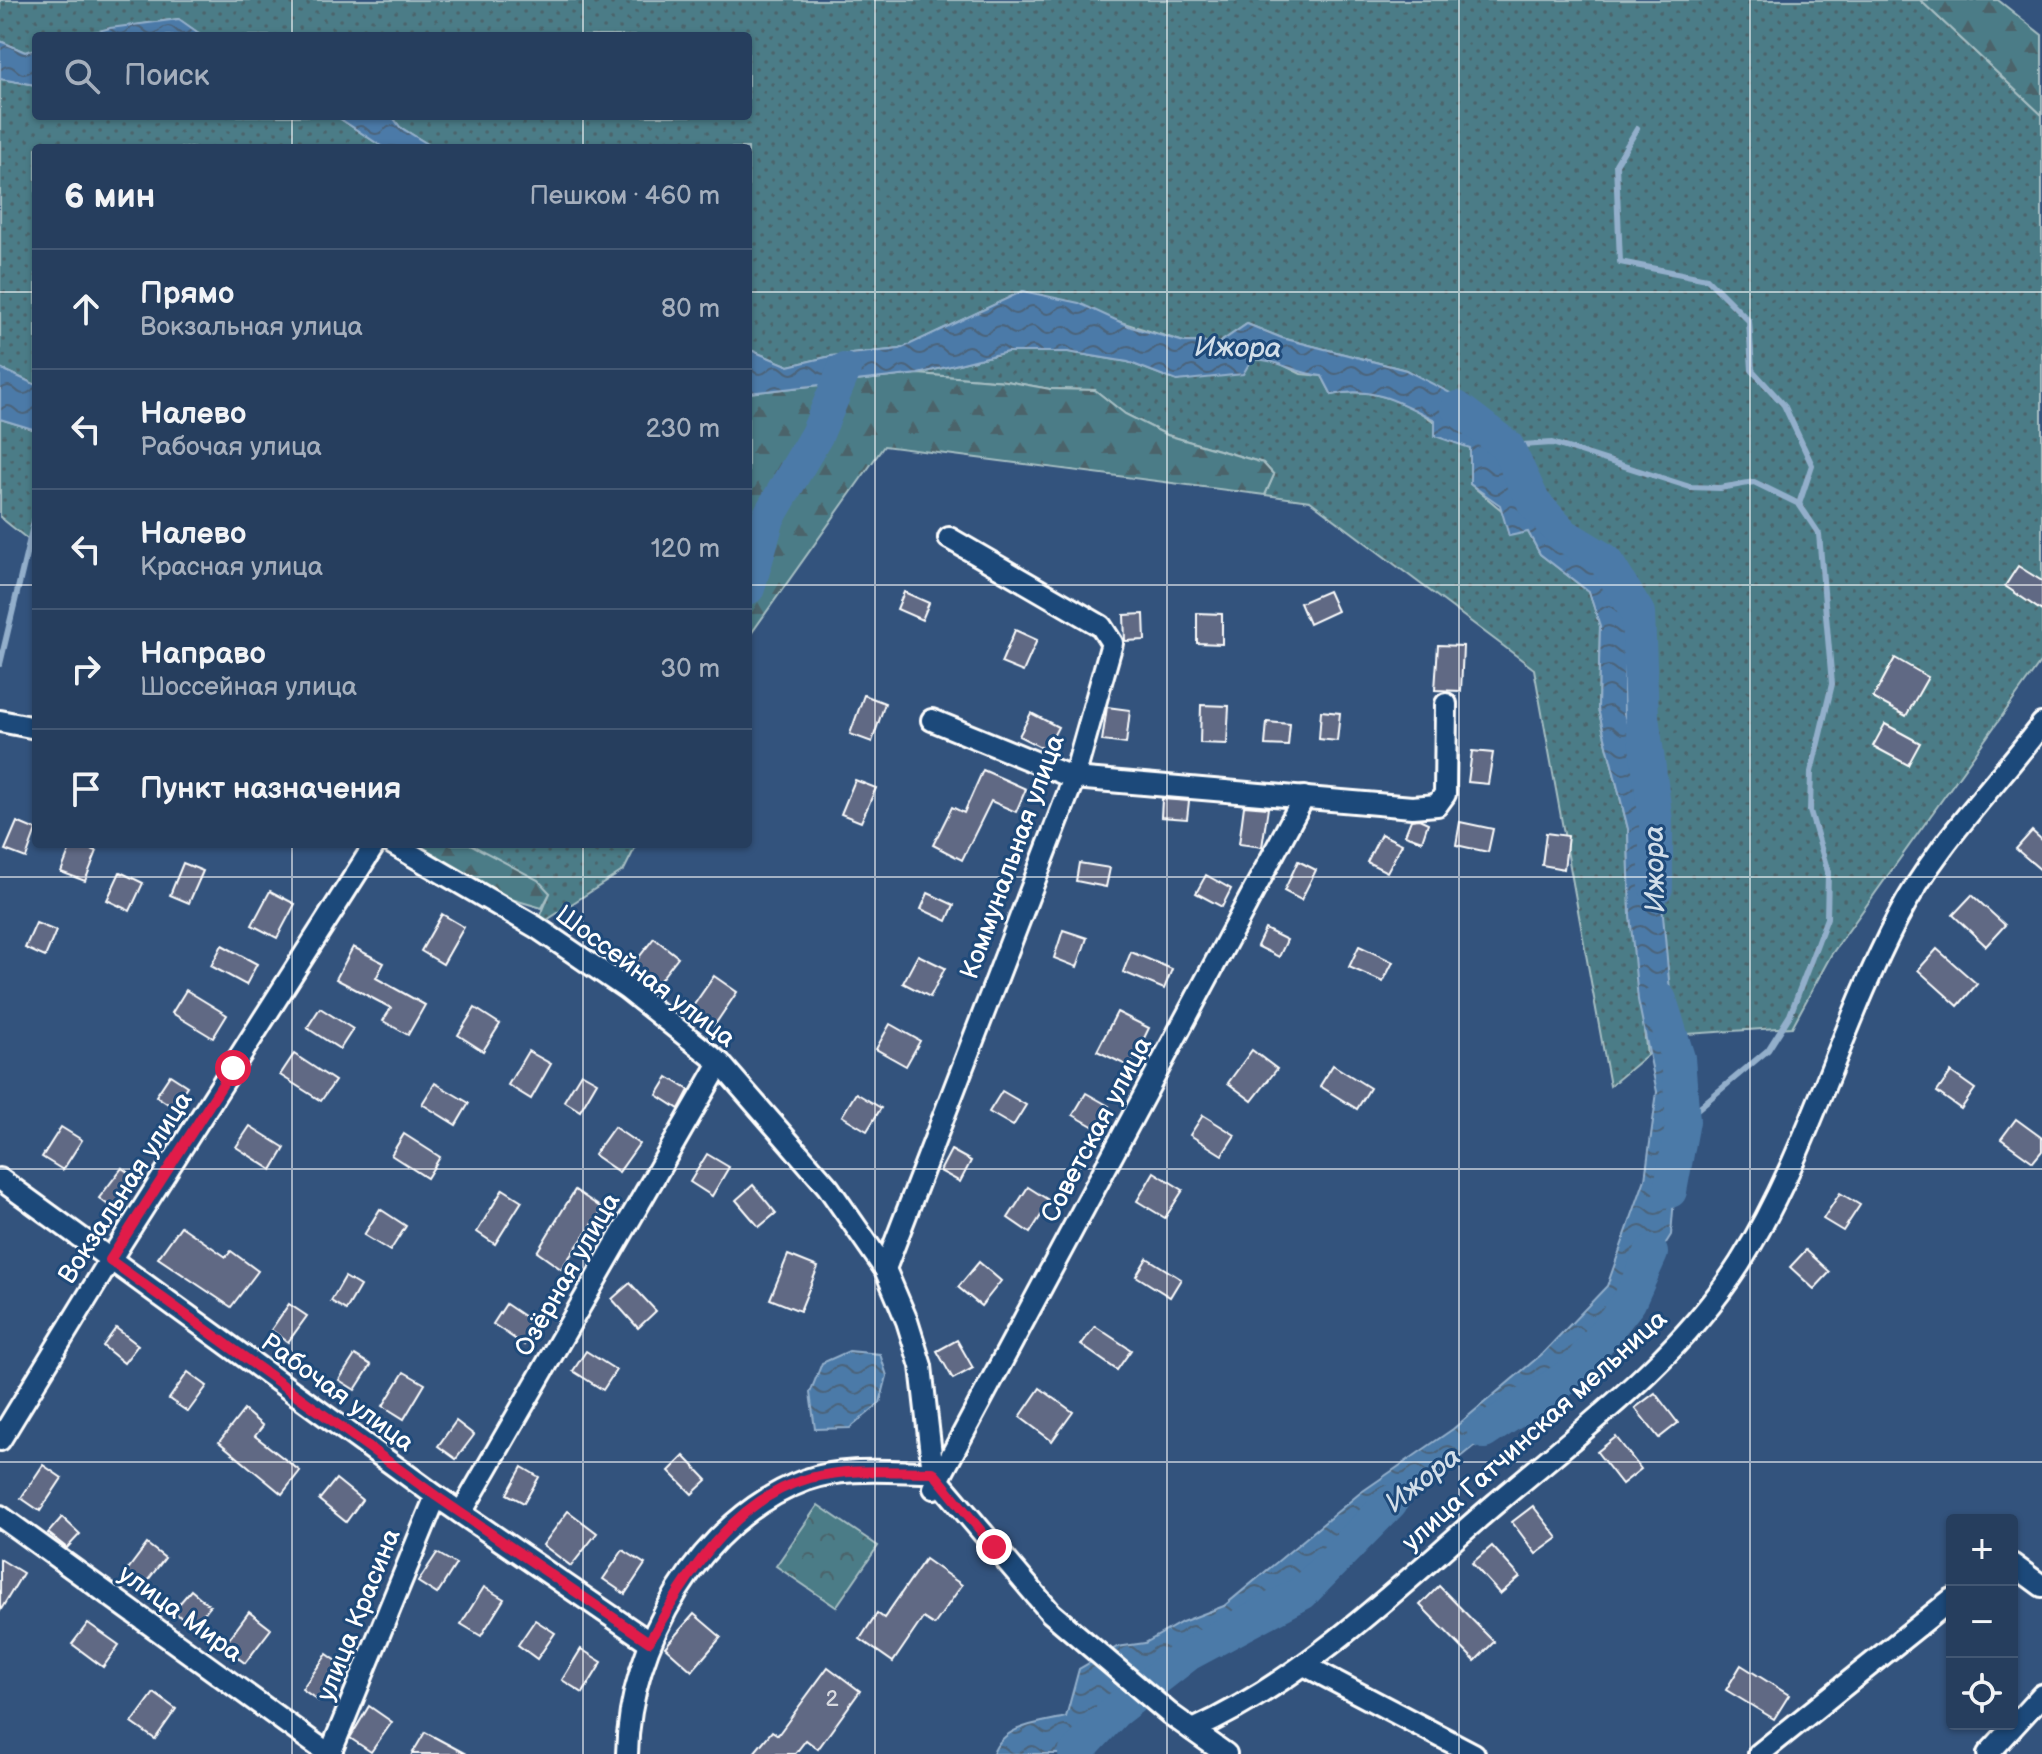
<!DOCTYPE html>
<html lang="ru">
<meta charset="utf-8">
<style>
body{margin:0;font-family:"Balsamiq Sans",sans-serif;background:#324967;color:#f1f3f6}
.controls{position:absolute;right:24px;bottom:24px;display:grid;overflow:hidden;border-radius:8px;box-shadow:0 2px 6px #0004}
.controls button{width:72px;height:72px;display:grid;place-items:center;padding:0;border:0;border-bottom:2px solid #425773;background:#263e5e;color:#f1f3f6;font:40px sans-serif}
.stop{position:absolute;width:24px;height:24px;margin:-18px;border:6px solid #e11d48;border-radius:50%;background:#fff}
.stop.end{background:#e11d48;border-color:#fff;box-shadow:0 2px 8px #0008}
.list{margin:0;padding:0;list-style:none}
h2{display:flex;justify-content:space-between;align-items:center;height:104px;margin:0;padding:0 32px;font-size:34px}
h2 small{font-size:26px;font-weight:400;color:#a4aebc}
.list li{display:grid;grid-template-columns:52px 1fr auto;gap:24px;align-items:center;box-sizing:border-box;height:120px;padding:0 32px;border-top:2px solid #425773}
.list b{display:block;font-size:30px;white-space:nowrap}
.list p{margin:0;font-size:26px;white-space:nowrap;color:#a4aebc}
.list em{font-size:26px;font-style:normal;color:#a4aebc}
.icon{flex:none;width:44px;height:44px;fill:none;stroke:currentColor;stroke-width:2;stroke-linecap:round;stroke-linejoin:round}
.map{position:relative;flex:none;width:2042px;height:1754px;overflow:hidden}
.search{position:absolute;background:#263e5e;box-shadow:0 2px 6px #0004;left:32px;top:32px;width:720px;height:88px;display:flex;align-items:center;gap:20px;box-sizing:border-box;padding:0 28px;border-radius:8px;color:#a4aebc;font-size:30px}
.panel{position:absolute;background:#263e5e;box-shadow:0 2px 6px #0004;left:32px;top:144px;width:720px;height:704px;border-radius:8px}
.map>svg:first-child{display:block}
.grass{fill:url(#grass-dots);stroke:#a6bec3;stroke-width:2}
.forest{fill:url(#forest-firs);stroke:#a6bec3;stroke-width:2}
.park{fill:url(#park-crowns);stroke:#a6bec3;stroke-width:2}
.water{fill:url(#water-waves);stroke:#93afcb;stroke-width:2}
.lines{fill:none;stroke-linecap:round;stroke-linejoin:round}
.stream{stroke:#93afcb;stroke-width:6}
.river{stroke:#4b7aa8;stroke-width:34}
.building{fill:#616984;stroke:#fff;stroke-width:2}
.minor-casing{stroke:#fff;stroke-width:26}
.minor{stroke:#1f4a7a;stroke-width:20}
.route{stroke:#e11d48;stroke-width:10}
.grid{fill:none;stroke:#fff;stroke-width:2;stroke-opacity:0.55}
.labels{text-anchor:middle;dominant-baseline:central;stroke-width:6;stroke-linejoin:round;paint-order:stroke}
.number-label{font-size:22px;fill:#d8dae0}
.street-label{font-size:26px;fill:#fff;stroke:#1f4a7a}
.water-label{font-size:28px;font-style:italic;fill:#d2dee9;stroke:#1f4a7a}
</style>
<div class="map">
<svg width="2042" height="1754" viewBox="0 0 2042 1754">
<defs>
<pattern id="grass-dots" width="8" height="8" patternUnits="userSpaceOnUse" patternTransform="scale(2)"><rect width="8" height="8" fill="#4c7c87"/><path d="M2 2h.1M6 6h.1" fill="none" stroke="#4c646a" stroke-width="1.8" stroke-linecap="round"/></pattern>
<pattern id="forest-firs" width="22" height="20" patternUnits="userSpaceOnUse" patternTransform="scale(2)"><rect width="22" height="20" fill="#4c7c87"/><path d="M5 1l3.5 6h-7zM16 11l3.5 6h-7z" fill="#4c646a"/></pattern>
<pattern id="park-crowns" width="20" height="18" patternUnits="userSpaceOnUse" patternTransform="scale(2)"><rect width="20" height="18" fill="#4c7c87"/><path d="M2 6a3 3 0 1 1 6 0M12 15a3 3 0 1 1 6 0" fill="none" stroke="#4c646a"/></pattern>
<pattern id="water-waves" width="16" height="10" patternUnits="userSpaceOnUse" patternTransform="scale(2)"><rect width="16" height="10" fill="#4b7aa8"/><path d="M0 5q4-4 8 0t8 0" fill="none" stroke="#4c637a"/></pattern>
</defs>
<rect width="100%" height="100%" fill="#33537d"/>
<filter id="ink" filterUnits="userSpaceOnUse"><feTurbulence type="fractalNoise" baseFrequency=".0125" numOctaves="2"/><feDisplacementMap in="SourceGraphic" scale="16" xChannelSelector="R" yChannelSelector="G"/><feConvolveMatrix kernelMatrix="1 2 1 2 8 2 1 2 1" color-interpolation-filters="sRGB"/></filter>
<g filter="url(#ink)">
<g class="grass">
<path d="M0,0H1920L2042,115V660L1831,955L1792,1027L1672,1035L1657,850L1649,801L1624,713V667L1632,621L1608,571L1498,463L1491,431L1406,370L1282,338L1247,324L1219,343L1184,342L1023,291L901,349L831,356L789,366L748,349V148H434L400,127L392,116H748V36H203L178,19C130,25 84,36 36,36V49L25,52L0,41Z"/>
<path d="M0,79L36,85V116H336L384,148H36V385L0,368Z"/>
<path d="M1007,352H1068L1128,362L1177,381L1252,359H1271L1301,374L1322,376L1332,395C1385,382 1431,417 1470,448V484L1528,532L1540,554L1589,592L1600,626L1598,709L1628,829L1630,914L1647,1055L1610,1086L1534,669L1310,501L1265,495L1274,475L1263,463L1167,435L1125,414L1095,390L1050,389L1006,381L918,374Z"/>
<path d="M0,419L36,430V546L0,517Z"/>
<path d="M470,844H637L624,870L536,927L550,893Z"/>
</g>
<g class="forest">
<path d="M1920,0H1998L2042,35V115Z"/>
<path d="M918,374L1006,381L1050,389L1095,390L1125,414L1167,435L1263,463L1274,475L1265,495L884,446L748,638V393Z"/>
<path d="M412,844H470L538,880L550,893L542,908L511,899Z"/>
</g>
<path class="park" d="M818,1505L878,1546L836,1607L776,1566Z"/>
<g class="water">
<path d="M179,19L203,36H81L110,28Z"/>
<path d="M0,41L25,52L36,49V85L0,79Z"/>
<path d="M336,116H392L400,127L434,148H384Z"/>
<path d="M1023,291L1079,303L1131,327L1184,342L1219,343L1247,324L1282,338L1406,370L1460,398L1491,431L1498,463L1608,571L1632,621L1624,667V713L1649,801L1657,850L1678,1078V1149L1671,1235L1628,1303L1584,1359L1421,1489L1351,1540L1311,1584L1240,1631L1215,1636L1098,1708L1086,1754H993C1003,1725 1040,1723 1066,1717L1079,1669L1117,1647L1145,1643L1182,1622L1224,1606L1360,1493L1453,1429L1542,1354L1607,1286L1645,1179L1657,1092L1638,1000L1630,914L1628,829L1598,709L1600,626L1589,592L1540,554L1528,532L1509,536L1500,505L1470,484V448L1435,436V420C1402,403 1371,385 1332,395L1322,376C1296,374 1278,359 1252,359L1243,374L1177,381L1128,362L1068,352H1007L918,374L748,393V349L789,366L831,356L900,349Z"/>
<path d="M0,368L36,385V430L0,419Z"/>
<path d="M849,1351L880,1354L887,1376L880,1403L850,1428L815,1429L810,1393L822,1363Z"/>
</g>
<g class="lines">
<g class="stream">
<path d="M1637,129L1616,164L1620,262L1707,279L1749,321L1752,370L1784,405L1812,465L1799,504"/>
<path d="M1507,446L1552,443L1690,487L1720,488L1754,482L1799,504L1819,534L1832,684L1811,772L1810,811L1828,872L1827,918L1790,1015L1768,1050L1683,1121"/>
<path d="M0,664L36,513"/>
</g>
<g class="river">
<path d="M1457,408L1507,446L1534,503L1564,535L1605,560L1638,613L1642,716L1656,821V888"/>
<path d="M748,588L768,518L817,434L844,370"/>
<path d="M1660,1000L1678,1058L1683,1121L1670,1191"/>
<path d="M1484,1432L1573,1373L1629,1302L1651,1253"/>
<path d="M1075,1754L1115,1711L1188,1654L1302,1593L1391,1502"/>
</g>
</g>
<g class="building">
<path d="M2018,566L2042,581V611L2005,586Z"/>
<path d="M1328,591L1337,611L1309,624L1300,603Z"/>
<path d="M904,592L929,603L922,620L897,609Z"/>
<path d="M1197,613L1222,614V644L1197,643Z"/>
<path d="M1144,614L1145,640L1125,641L1124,615Z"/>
<path d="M1015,630L1037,640L1023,672L1001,663Z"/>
<path d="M1438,645L1463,646L1461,691L1435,690Z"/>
<path d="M1895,658L1928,677L1906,716L1873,698Z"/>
<path d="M864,695L885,703L872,742L850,734Z"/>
<path d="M1201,705L1229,706L1227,744L1200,743Z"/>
<path d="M1107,707L1130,710L1126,744L1102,741Z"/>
<path d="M1321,711L1340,713L1337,741L1319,739Z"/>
<path d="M1031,713L1058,727L1046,750L1019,736Z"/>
<path d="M1267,722L1290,724L1288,746L1265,745Z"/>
<path d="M1885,724L1920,743L1908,765L1873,746Z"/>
<path d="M1472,751L1493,753L1488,784L1468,782Z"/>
<path d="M983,770L1026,789L1016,812L991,801L962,860L933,845L952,807L964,813Z"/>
<path d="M855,780L876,788L861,822L841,814Z"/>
<path d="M1162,799L1189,801L1187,819L1161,817Z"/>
<path d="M1244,806L1268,808L1262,847L1239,844Z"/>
<path d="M1419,819L1428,823L1422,841L1405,835L1411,820Z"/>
<path d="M17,822L36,830L26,858L5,850Z"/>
<path d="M1460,822L1493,829L1488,852L1456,845Z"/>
<path d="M2032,831L2042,840V871L2016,849Z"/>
<path d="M1546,833L1568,836L1564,869L1542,865Z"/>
<path d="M1381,834L1402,844L1387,872L1367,862Z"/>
<path d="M72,844L97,851L85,881L61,872Z"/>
<path d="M1298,861L1316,870L1301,900L1284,891Z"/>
<path d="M183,863L203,871L189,903L170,895Z"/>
<path d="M1079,863L1110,868L1106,887L1076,881Z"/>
<path d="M120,872L143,883L130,911L107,900Z"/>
<path d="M1206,875L1231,889L1222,907L1196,893Z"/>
<path d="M270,891L295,904L277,938L252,925Z"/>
<path d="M928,893L954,905L947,921L921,909Z"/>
<path d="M1972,895L2005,925L1986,946L1953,915Z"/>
<path d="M442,914L464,927L443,964L421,951Z"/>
<path d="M36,923L56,931L45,957L25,948Z"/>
<path d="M1265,929L1287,940L1279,957L1257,946Z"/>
<path d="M1063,930L1087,938L1077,967L1054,958Z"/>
<path d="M654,938L678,957L657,984L633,965Z"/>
<path d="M222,945L257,964L246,985L211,966Z"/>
<path d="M1359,946L1393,962L1383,982L1349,967Z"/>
<path d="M353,947L384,963L376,978L425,1005L408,1035L383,1021L391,1008L336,979Z"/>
<path d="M1937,949L1977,984L1958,1006L1918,970Z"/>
<path d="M1131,952L1172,969L1164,989L1123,972Z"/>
<path d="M918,955L945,968L930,997L903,983Z"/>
<path d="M714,976L737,992L714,1026L691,1009Z"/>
<path d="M186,990L227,1015L213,1038L172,1013Z"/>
<path d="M320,1008L353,1029L340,1049L307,1028Z"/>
<path d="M475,1008L500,1024L483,1051L458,1035Z"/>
<path d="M1117,1012L1149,1028L1130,1067L1097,1051Z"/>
<path d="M890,1024L920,1041L906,1066L876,1049Z"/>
<path d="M1252,1050L1277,1069L1252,1101L1228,1083Z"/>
<path d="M528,1051L551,1064L531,1099L508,1085Z"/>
<path d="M294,1054L335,1081L321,1101L280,1075Z"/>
<path d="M1333,1065L1370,1088L1357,1109L1320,1086Z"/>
<path d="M1951,1072L1975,1089L1961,1109L1937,1092Z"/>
<path d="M581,1073L597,1082L580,1111L564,1101Z"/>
<path d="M170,1075L187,1086L173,1107L156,1096Z"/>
<path d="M668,1077L689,1090L679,1109L657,1095Z"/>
<path d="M435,1083L469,1103L456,1125L422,1104Z"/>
<path d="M1002,1091L1026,1105L1013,1126L989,1112Z"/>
<path d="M856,1093L881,1108L867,1131L842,1116Z"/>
<path d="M1086,1093L1109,1106L1096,1128L1073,1115Z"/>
<path d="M1203,1115L1235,1135L1222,1155L1190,1135Z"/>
<path d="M2016,1119L2042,1138V1151L2033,1162L2001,1139Z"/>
<path d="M250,1126L285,1148L272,1170L236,1147Z"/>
<path d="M61,1127L82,1140L63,1170L42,1157Z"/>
<path d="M614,1127L639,1144L619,1172L594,1155Z"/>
<path d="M404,1134L440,1157L427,1178L391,1155Z"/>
<path d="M951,1150L971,1161L960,1182L940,1171Z"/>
<path d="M707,1154L729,1167L712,1196L690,1182Z"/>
<path d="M122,1168L140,1181L116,1211L99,1198Z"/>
<path d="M1154,1172L1183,1190L1165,1218L1137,1201Z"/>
<path d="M753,1185L776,1213L759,1227L736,1200Z"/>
<path d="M1028,1187L1050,1201L1030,1233L1008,1218Z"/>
<path d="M503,1189L522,1201L495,1244L477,1232Z"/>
<path d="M575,1190L603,1209L561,1269L537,1252Z"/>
<path d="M1840,1193L1860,1205L1843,1231L1823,1219Z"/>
<path d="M380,1209L406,1226L390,1251L364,1235Z"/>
<path d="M181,1226L226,1257L231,1251L258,1271L231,1307L158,1258Z"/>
<path d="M1806,1250L1830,1272L1814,1289L1790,1267Z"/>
<path d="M788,1255L818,1267L800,1311L770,1299Z"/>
<path d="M1147,1258L1181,1279L1170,1297L1136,1276Z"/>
<path d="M979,1262L1001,1281L981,1306L958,1287Z"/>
<path d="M345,1277L360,1286L346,1310L331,1301Z"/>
<path d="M630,1283L656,1311L638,1328L612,1299Z"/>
<path d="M289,1304L307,1316L288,1342L271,1330Z"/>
<path d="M506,1304L537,1325L524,1345L493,1324Z"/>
<path d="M1095,1326L1131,1350L1117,1370L1081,1345Z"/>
<path d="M116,1328L138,1345L124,1363L103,1346Z"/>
<path d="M957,1340L973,1368L953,1379L937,1351Z"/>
<path d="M586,1351L616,1370L603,1390L573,1371Z"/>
<path d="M355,1355L371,1365L355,1390L339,1380Z"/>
<path d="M188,1372L207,1386L188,1412L169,1399Z"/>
<path d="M404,1372L425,1384L404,1419L383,1406Z"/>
<path d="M1040,1388L1073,1412L1052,1441L1020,1417Z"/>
<path d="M1655,1393L1678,1423L1659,1438L1635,1408Z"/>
<path d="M244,1410L263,1426L255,1436L300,1471L282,1494L219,1442Z"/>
<path d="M456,1421L474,1435L456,1459L438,1446Z"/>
<path d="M1616,1437L1641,1469L1622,1484L1597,1452Z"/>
<path d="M684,1456L707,1480L692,1494L669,1471Z"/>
<path d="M43,1465L62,1478L40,1511L21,1498Z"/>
<path d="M522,1467L539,1477L524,1503L507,1494Z"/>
<path d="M336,1479L362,1500L346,1522L319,1500Z"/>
<path d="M1533,1506L1558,1538L1536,1554L1512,1522Z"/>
<path d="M568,1511L597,1533L571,1566L543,1545Z"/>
<path d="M62,1517L80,1534L67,1548L48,1533Z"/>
<path d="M147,1544L165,1558L141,1589L123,1576Z"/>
<path d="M1492,1546L1520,1577L1500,1594L1472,1563Z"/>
<path d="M623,1550L645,1564L625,1594L603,1579Z"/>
<path d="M437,1553L456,1564L437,1594L418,1582Z"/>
<path d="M0,1559L23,1573L0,1611Z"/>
<path d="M925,1559L962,1585L934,1625L923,1618L893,1662L860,1639L877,1613L884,1618Z"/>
<path d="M1439,1586L1494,1642L1475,1661L1420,1605Z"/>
<path d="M484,1587L504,1599L481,1636L461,1624Z"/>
<path d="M191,1590L210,1606L193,1627L173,1611Z"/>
<path d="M249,1612L271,1629L245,1663L223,1647Z"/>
<path d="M694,1614L721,1637L692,1671L665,1647Z"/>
<path d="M535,1620L555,1633L537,1659L518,1645Z"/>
<path d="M88,1623L119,1645L103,1667L72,1644Z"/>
<path d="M581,1649L602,1662L583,1693L562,1680Z"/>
<path d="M327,1654L344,1666L319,1701L302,1689Z"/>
<path d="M1741,1665L1789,1695L1774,1719L1726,1690Z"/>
<path d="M828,1667L860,1691L818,1749L806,1740L795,1754H753L772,1731L778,1735Z"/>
<path d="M154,1693L176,1709L155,1739L132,1723Z"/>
<path d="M369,1706L392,1722L371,1752L350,1738Z"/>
<path d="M425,1732L466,1754H412Z"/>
</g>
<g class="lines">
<defs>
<g id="minor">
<path d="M932,720L1074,778L1412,807L1437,805L1445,794L1446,704"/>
<path d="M0,721L36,728"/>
<path d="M393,844L536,927L627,989L720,1063L828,1187L885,1269L907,1321L921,1366L933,1472L938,1480L1051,1613L1170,1714L1226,1754"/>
<path d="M0,1179L436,1496L649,1642"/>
<path d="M885,1269L1074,778L1112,643L1101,626L949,538"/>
<path d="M0,1440L110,1260L375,844"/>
<path d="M934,1488L1304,797"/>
<path d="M461,1513L720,1063"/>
<path d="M0,1516L329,1754"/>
<path d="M2012,1564L2042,1586"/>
<path d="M1306,1666L1474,1754"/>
<path d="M1193,1730C1309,1677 1399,1586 1495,1504C1581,1431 1678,1360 1740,1263C1807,1156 1839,1031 1897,919C1933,848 1994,787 2042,724"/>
<path d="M330,1754L436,1496"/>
<path d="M627,1754C629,1644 700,1519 806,1480C844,1466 894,1472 933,1472"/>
<path d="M1759,1754L1952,1599"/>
<path d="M1988,1754L2042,1695"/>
</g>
</defs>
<use href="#minor" class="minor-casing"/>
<use href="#minor" class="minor"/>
</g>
</g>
<g class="lines" filter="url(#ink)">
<path class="route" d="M233,1068L110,1260L436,1496L649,1642C686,1577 732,1499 810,1478C849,1468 893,1472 933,1472L994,1547"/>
</g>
<path class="grid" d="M292,0V36M583,0V36M875,0V1754M1167,0V1754M1459,0V1754M1750,0V1754M292,116V148M583,116V148M0,292H36M748,292H2042M0,585H36M748,585H2042M292,844V1754M583,844V1754M0,877H2042M0,1169H2042M0,1462H2042"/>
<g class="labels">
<g class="number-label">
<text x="832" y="1699">2</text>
</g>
<g class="street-label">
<text transform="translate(1013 857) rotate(-70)">Коммунальная улица</text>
<text transform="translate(645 977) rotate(37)">Шоссейная улица</text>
<text transform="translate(1097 1130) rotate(-62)">Советская улица</text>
<text transform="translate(126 1188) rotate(-57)">Вокзальная улица</text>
<text transform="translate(568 1275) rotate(-60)">Озёрная улица</text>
<text transform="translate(337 1393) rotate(36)">Рабочая улица</text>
<text transform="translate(1535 1431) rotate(-42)">улица Гатчинская мельница</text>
<text transform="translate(180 1614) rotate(36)">улица Мира</text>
<text transform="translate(359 1615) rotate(-68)">улица Красина</text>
</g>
<g class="water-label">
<text transform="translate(1238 348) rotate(1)">Ижора</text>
<text transform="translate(1655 869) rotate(-91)">Ижора</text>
<text transform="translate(1423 1480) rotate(-38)">Ижора</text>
</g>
</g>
</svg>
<div class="controls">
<button>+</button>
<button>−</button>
<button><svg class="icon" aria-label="locate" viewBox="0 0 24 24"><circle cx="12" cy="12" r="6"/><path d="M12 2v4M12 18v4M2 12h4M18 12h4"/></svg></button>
</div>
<div class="stop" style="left:233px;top:1068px"></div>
<div class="stop end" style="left:994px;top:1547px"></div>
<div class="search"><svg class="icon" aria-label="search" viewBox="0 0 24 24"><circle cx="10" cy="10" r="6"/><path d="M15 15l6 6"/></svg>Поиск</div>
<section class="panel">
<h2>6 мин<small>Пешком · 460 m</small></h2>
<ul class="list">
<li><svg class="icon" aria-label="ahead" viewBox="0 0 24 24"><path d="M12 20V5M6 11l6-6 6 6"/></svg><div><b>Прямо</b><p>Вокзальная улица</p></div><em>80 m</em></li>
<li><svg class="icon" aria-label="left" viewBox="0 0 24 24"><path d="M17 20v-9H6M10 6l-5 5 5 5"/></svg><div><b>Налево</b><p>Рабочая улица</p></div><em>230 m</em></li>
<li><svg class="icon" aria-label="left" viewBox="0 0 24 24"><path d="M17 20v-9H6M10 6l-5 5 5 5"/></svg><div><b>Налево</b><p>Красная улица</p></div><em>120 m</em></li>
<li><svg class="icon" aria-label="right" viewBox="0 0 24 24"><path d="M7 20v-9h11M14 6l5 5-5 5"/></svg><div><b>Направо</b><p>Шоссейная улица</p></div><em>30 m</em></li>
<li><svg class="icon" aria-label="arrive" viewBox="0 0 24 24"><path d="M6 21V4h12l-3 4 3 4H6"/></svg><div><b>Пункт назначения</b></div></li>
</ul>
</section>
</div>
